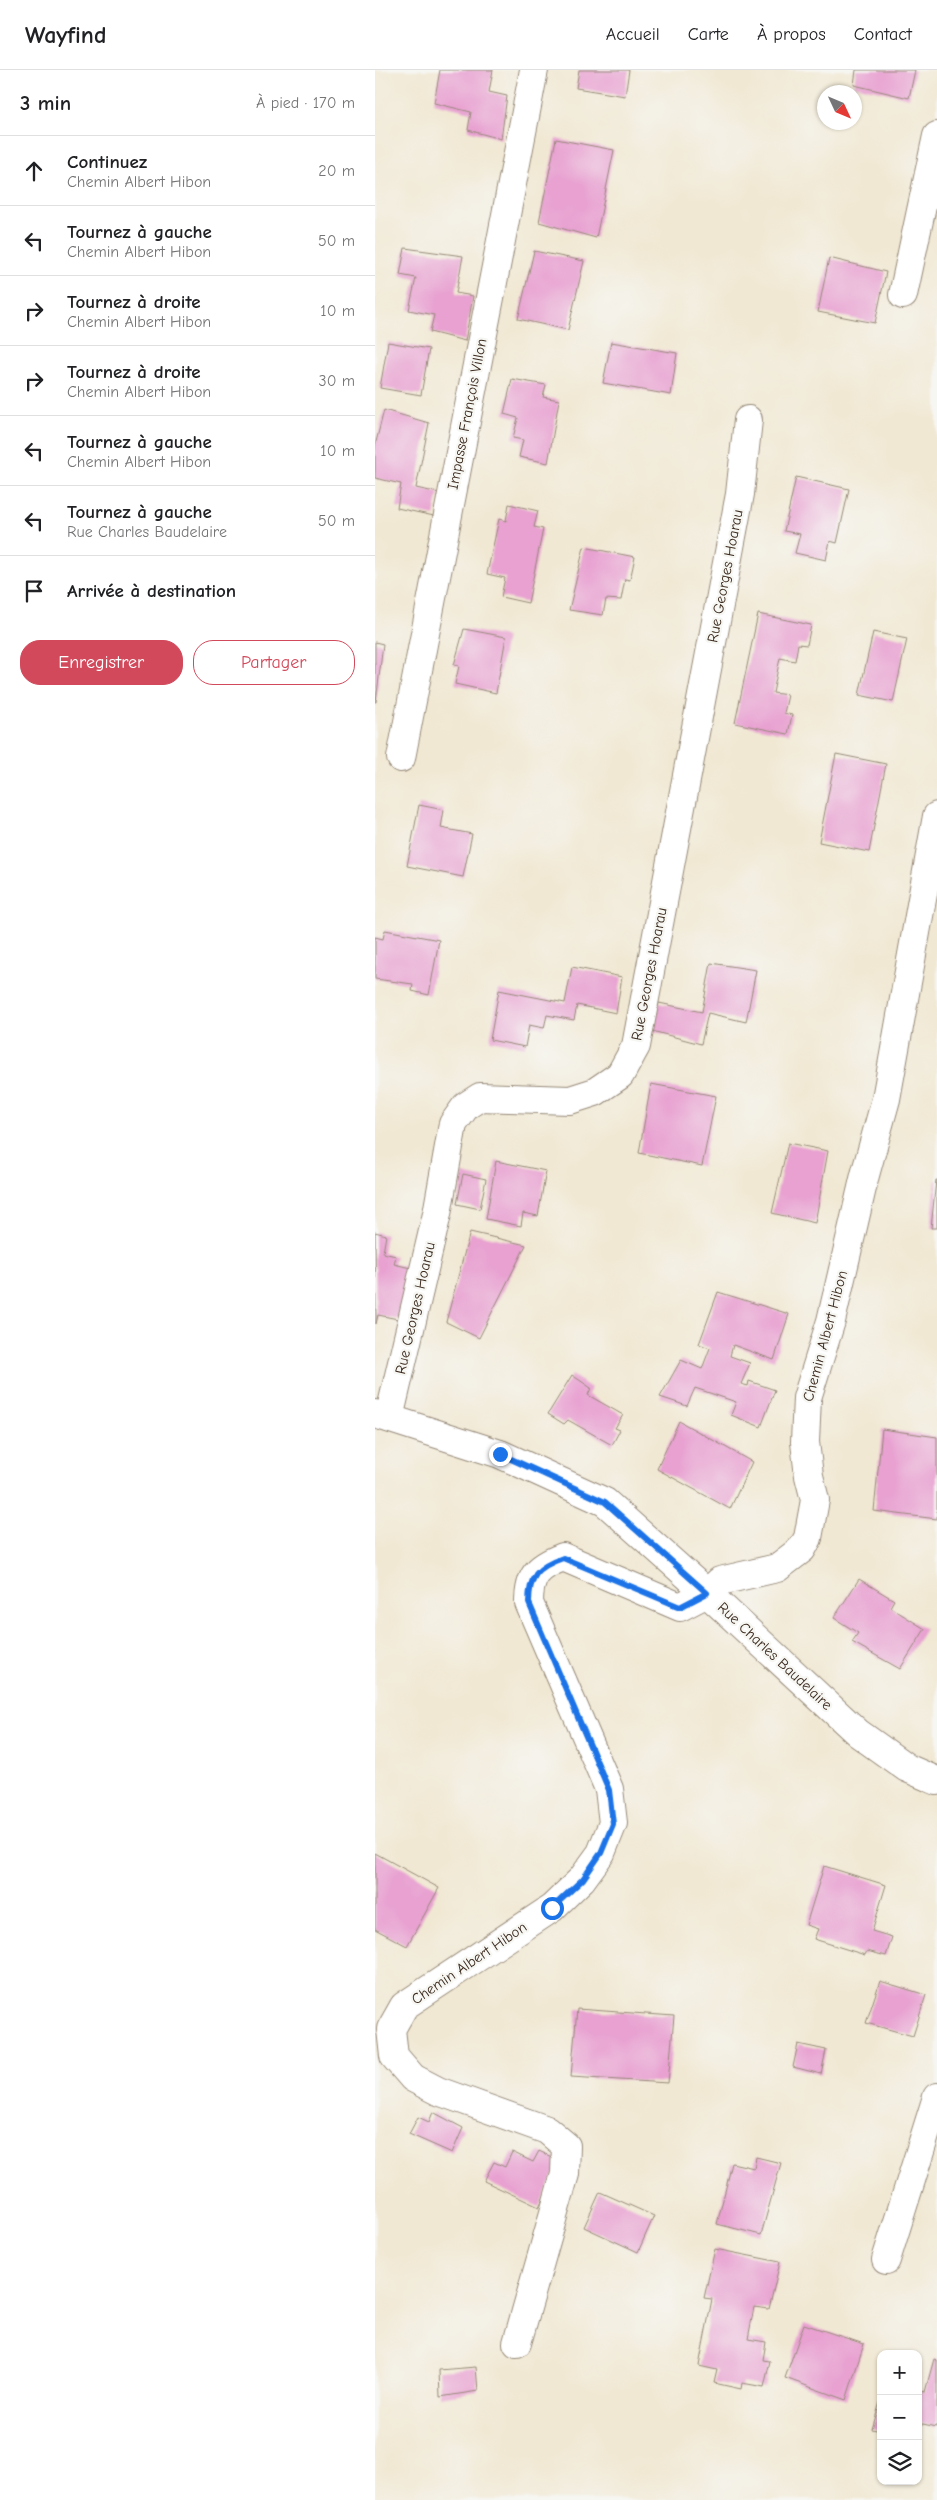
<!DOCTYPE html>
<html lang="fr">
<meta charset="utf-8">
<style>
body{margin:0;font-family:"Comic Neue",sans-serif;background:#f2f2f2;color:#202124}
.controls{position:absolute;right:15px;bottom:15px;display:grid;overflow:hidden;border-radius:10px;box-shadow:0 1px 4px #0004}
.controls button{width:45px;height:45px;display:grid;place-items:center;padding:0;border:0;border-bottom:1px solid #e0e0e0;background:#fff;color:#202124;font:25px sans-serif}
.compass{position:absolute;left:442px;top:15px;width:45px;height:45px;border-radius:50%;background:#fff;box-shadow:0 1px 4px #0004;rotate:134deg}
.stop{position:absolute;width:15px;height:15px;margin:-11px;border:4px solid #1a73e8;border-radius:50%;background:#fff}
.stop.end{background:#1a73e8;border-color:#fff;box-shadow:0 1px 5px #0008}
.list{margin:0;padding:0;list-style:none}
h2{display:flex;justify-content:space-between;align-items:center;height:65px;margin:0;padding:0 20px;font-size:21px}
h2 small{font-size:16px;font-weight:400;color:#757577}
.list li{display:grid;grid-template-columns:32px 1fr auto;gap:15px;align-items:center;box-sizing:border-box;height:70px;padding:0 20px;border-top:1px solid #e0e0e0}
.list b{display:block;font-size:19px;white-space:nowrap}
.list p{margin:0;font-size:16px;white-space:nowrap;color:#757577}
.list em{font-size:16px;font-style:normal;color:#757577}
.actions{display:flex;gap:10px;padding:15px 20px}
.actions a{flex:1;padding:11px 0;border:1px solid #d1495b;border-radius:20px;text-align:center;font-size:18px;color:#d1495b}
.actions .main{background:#d1495b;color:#fff}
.icon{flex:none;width:28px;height:28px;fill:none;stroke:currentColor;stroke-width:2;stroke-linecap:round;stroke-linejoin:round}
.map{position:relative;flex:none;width:562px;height:2430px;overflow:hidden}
header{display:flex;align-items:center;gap:30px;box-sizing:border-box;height:70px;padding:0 25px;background:#fff;border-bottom:1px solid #e0e0e0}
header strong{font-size:24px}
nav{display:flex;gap:28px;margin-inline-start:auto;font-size:18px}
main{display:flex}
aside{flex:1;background:#fff}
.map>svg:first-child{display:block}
.building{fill:#e8a1d1}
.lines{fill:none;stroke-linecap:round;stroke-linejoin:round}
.minor-casing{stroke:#968978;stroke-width:30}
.major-casing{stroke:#968978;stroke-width:30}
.minor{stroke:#fff;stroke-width:28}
.major{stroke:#fff;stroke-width:28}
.route{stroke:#1a73e8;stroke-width:6}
.labels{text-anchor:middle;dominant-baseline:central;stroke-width:4.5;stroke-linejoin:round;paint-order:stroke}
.street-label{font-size:15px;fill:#3b2a1e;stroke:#f6f6f2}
</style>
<header>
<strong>Wayfind</strong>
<nav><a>Accueil</a><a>Carte</a><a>À propos</a><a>Contact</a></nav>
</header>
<main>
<aside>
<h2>3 min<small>À pied · 170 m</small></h2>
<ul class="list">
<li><svg class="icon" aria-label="ahead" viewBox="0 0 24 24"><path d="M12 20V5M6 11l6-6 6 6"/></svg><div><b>Continuez</b><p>Chemin Albert Hibon</p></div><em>20 m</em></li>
<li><svg class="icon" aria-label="left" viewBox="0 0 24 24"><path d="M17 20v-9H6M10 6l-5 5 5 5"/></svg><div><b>Tournez à gauche</b><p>Chemin Albert Hibon</p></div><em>50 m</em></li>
<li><svg class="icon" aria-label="right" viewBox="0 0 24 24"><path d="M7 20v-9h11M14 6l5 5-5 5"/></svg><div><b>Tournez à droite</b><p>Chemin Albert Hibon</p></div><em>10 m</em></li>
<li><svg class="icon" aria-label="right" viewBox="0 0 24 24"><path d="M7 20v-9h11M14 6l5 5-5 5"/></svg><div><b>Tournez à droite</b><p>Chemin Albert Hibon</p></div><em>30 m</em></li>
<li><svg class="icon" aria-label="left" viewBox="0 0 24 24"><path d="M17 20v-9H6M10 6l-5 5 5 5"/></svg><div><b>Tournez à gauche</b><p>Chemin Albert Hibon</p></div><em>10 m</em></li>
<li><svg class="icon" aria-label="left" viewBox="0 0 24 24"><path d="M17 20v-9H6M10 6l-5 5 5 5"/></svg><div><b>Tournez à gauche</b><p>Rue Charles Baudelaire</p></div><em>50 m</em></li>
<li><svg class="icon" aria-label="arrive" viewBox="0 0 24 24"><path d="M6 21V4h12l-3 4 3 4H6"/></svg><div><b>Arrivée à destination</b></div></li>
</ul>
<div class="actions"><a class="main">Enregistrer</a><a>Partager</a></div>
</aside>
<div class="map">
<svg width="562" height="2430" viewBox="0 0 562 2430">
<rect width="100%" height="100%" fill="#f6f6f2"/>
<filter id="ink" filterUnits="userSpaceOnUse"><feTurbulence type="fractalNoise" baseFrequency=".02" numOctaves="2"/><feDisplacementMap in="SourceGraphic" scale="10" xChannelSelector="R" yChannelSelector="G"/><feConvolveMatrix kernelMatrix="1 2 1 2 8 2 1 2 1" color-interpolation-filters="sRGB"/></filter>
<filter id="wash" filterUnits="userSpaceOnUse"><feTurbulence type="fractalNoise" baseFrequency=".0096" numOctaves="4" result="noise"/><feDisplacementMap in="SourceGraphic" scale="20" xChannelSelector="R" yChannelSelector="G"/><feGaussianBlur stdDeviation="1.12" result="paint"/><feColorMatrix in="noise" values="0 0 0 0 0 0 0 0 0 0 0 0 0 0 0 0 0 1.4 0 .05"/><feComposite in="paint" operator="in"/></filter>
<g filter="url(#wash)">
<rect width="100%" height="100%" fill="#f1e8d3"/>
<g id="blocks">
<g class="building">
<path d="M65,0H118L114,22L132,26L126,69L93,60L96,42L59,33Z"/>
<path d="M204,0H254L250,26L201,18Z"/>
<path d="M481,0H540L534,28L479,15Z"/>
<path d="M181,69L239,80L221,168L164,152Z"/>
<path d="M30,178L88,186L81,223L98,226L90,271L55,262L59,245L34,240L41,208L25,205Z"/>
<path d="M159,181L209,191L193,260L143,249Z"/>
<path d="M454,188L511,202L500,253L443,242Z"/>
<path d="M13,272L54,279L46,325L5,318Z"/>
<path d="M236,272L302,283L296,325L228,313Z"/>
<path d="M137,309L171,315L168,327L184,330L173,393L144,387L148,370L138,368L143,348L129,344Z"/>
<path d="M9,340L54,353L41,418L64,423L59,446L22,438L26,414L0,408V376Z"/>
<path d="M421,407L474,419L462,473L455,471L451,490L420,483L425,464L409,461Z"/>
<path d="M134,434L163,441L159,457L168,459L153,533L126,527L130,508L112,504L124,449L131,451Z"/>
<path d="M209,477L260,487L255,510L250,509L246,530L231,529L228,545L194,540Z"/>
<path d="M383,544L436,555L432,575L423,574L420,591L405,588L398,623L413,625L409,643L417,645L413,664L360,653Z"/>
<path d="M89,559L131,567L121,623L80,614L84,596L79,595Z"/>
<path d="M498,562L532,569L518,632L484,625Z"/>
<path d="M0,572L8,574L1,632H0Z"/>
<path d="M461,684L511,694L494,782L444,772Z"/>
<path d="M44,735L69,740L66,758L97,764L88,807L32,796Z"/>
<path d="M10,860L64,870L54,925L37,921L38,914L0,909V867L8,869Z"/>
<path d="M336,893L381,900L371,952L333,943L326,974L277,961L284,933L327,942Z"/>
<path d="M197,897L247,907L241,943L202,935L199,950L172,945L169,958L154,955L150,977L115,970L124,920L190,933Z"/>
<path d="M276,1014L341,1026L327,1096L264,1083Z"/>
<path d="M413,1073L453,1081L440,1153L397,1143Z"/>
<path d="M121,1091L171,1101L163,1146L148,1143L146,1156L111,1149Z"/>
<path d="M88,1104L111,1109L105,1139L82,1134Z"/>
<path d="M561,1110H562V1158H556Z"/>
<path d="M0,1162L11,1165L8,1183L21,1186L19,1194L44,1200L28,1233L23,1249L3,1245L1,1254Z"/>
<path d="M95,1162L151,1175L104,1268L71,1252Z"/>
<path d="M343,1222L414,1244L399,1290L358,1275L355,1286L375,1293L366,1314L373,1316L374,1311L400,1320L386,1357L356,1345L361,1332L320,1318L312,1336L285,1327L306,1290L327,1299L335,1278L324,1274Z"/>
<path d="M197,1305L216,1318L213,1325L248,1345L240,1358L245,1360L237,1375L193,1350L189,1354L173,1344Z"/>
<path d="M304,1351L377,1392L355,1439L282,1399Z"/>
<path d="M507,1359L562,1367V1449L499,1441Z"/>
<path d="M484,1509L519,1530L515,1537L550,1559L525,1599L477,1572L483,1563L459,1548Z"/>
<path d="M0,1783L64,1818L32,1876L0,1859Z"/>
<path d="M449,1796L511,1815L497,1861L517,1867L511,1886L492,1881L490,1885L439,1869L443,1859L431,1855Z"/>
<path d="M505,1911L551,1925L538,1966L491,1953Z"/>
<path d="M202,1939L299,1946L293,2013L196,2007Z"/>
<path d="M423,1974L451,1980L446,2004L418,1997Z"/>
<path d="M58,2042L88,2058L77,2083L34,2064L43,2047L54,2052Z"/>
<path d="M164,2081L185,2091L164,2137L109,2111L119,2092L130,2097L137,2082L158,2092Z"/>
<path d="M381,2087L406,2093L386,2165L342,2154L357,2093L379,2098Z"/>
<path d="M225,2122L279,2146L263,2182L209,2157Z"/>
<path d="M340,2179L405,2192L394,2239L379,2237L373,2269L391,2272L388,2290L395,2291L389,2317L367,2313L366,2319L339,2313L342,2300L324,2296L337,2229L329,2228Z"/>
<path d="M429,2254L489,2274L471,2330L410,2308Z"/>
<path d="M559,2289L562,2290V2357L543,2353V2320L550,2322Z"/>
<path d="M101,2297L103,2321L65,2327L64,2300Z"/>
<path d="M505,2332H506V2361L497,2359Z"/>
</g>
</g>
</g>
<g filter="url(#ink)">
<use href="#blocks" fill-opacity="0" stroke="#968978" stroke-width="1"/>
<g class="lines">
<defs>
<g id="minor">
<path d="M528,225L562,66"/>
<path d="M26,688L159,0"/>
<path d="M14,1348L62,1144L78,1054L91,1036L105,1027L195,1030L220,1022L245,1005L261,976L365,424L373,350"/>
<path d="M511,2190L562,2027"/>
<path d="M142,2273L190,2104L191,2076L172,2060L63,2021L38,2008L19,1986L16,1959L29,1936L177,1838L207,1809L226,1783L238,1753L234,1719L154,1533C154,1506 162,1497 188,1487L305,1537L332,1523L345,1511L402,1498L427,1479L433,1468L440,1430L434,1406L430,1372L432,1328L456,1251L490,1105L511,1029L562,746"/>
</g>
<path id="major" d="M0,1344L125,1384L230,1432L332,1523L483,1663L532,1698L562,1711"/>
</defs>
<use href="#minor" class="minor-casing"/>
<use href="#major" class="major-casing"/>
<use href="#minor" class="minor"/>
<use href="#major" class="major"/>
</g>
</g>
<g class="lines" filter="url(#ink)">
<path class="route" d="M125,1384L230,1432L332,1523L305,1537L188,1488C162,1497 154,1506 154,1533L234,1720L238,1754L226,1783L208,1809L177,1838"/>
</g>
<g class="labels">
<g class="street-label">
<text transform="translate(92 344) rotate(-79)">Impasse François Villon</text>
<text transform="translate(350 506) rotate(-79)">Rue Georges Hoarau</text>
<text transform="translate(274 904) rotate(-79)">Rue Georges Hoarau</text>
<text transform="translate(40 1238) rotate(-77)">Rue Georges Hoarau</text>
<text transform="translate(450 1266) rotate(-75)">Chemin Albert Hibon</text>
<text transform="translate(400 1586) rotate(43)">Rue Charles Baudelaire</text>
<text transform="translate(94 1893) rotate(-34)">Chemin Albert Hibon</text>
</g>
</g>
</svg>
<div class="controls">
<button>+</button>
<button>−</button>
<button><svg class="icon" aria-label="layers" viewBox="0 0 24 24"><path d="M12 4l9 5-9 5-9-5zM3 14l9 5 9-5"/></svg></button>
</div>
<svg class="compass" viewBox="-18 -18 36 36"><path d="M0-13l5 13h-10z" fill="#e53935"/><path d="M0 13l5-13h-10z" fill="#757577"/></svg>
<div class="stop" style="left:177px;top:1838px"></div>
<div class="stop end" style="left:125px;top:1384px"></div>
</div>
</main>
